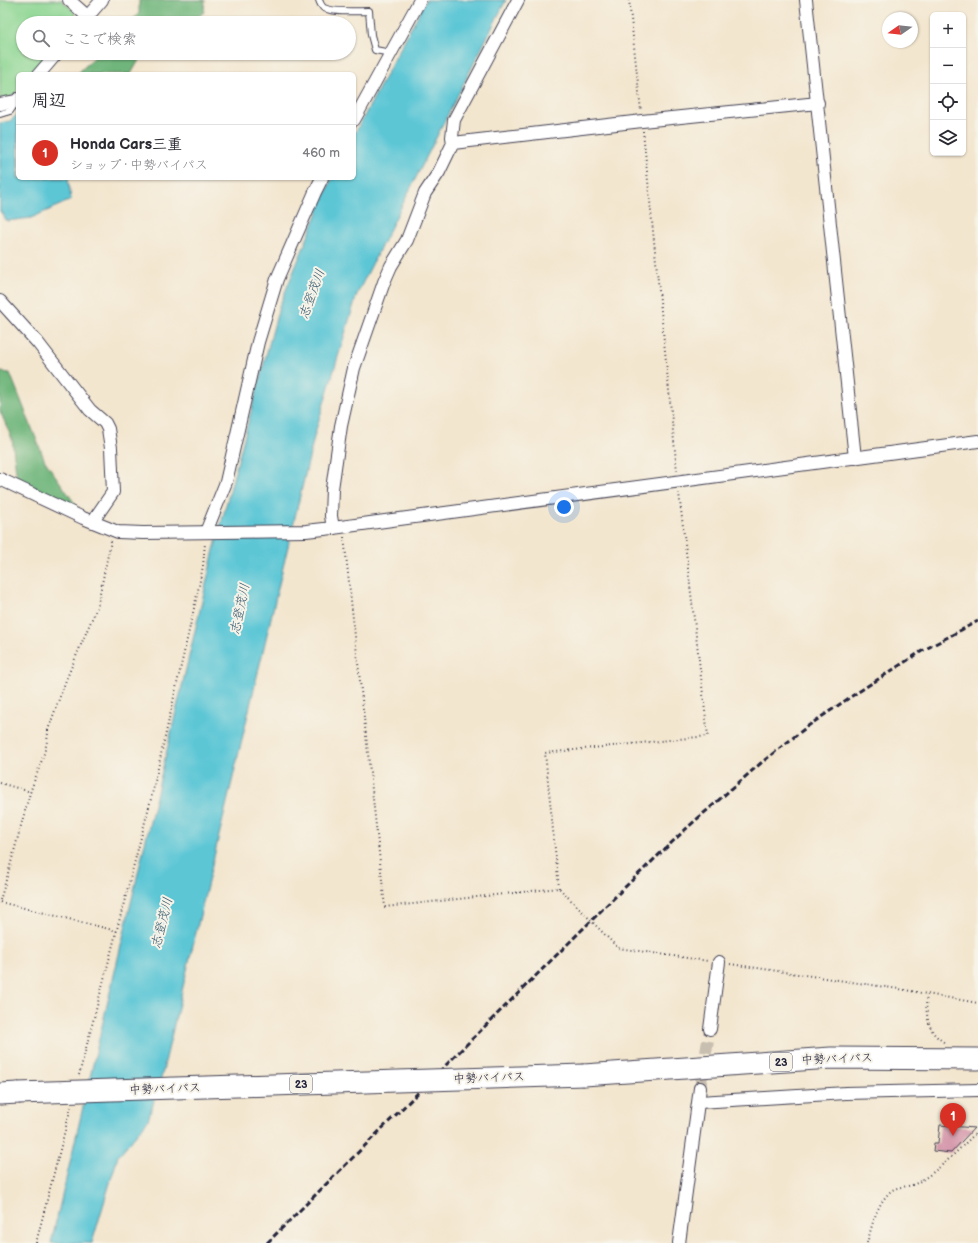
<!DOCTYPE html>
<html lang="ja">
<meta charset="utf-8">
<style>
body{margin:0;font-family:"Balsamiq Sans","Klee One",sans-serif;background:#f7f7f7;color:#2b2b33}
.controls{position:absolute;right:12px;top:12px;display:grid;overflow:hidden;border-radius:6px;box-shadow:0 1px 3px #0004}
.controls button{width:36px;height:36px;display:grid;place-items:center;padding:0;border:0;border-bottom:1px solid #e1e1e2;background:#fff;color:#2b2b33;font:20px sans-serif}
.compass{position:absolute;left:882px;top:12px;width:36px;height:36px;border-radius:50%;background:#fff;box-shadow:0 1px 3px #0004;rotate:256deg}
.you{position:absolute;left:564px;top:507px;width:14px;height:14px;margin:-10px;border:3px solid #fff;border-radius:50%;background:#1a73e8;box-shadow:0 0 0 6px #1a73e833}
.badge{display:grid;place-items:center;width:26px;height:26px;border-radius:50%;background:#d93025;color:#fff;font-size:13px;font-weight:700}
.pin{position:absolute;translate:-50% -33px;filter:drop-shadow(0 1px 2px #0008)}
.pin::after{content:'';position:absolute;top:21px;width:14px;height:12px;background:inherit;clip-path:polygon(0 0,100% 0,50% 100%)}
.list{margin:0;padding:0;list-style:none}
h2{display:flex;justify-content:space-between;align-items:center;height:52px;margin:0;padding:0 16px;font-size:17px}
h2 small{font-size:13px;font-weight:400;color:#7c7c81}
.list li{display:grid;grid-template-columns:26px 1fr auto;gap:12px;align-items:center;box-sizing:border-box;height:56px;padding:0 16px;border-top:1px solid #e1e1e2}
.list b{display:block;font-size:15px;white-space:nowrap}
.list p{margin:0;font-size:13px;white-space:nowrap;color:#7c7c81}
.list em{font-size:13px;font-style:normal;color:#7c7c81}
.icon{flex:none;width:22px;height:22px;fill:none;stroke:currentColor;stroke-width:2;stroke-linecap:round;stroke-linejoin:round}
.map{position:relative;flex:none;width:978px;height:1243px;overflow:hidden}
.search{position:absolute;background:#fff;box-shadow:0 1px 3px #0004;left:16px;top:16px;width:340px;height:44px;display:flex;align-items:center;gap:10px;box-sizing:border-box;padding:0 14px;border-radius:22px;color:#7c7c81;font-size:15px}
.panel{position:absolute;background:#fff;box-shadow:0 1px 3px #0004;left:16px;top:72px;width:340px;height:108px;border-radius:6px}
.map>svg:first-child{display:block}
.green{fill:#8ad591;stroke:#567c66}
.forest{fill:#6fb67b;stroke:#486c5b}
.water{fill:#5bc6d5;stroke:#3e7488}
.building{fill:#d598ac}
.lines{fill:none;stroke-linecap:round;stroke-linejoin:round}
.minor-tunnel{stroke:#c9bfb1;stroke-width:12;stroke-dasharray:12 6;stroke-linecap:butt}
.service-casing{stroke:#413f51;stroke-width:8}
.minor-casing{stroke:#413f51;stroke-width:14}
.trunk-casing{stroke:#413f51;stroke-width:23}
.path{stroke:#413f51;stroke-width:2;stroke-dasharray:1 3;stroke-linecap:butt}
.service{stroke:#fff;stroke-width:6}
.minor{stroke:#fff;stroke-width:12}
.trunk{stroke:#fff;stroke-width:21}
.rail{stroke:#22223b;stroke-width:3;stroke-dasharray:6 3;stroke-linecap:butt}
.trunk-bridge-casing{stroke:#413f51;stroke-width:23;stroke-linecap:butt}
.trunk-bridge{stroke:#fff;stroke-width:21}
.labels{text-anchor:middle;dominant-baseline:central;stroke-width:4;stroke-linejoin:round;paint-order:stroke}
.shield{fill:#f7f3e8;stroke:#62616f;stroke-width:1}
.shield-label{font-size:11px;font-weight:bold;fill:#22223b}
.street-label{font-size:12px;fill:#22223b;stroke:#f7f3e8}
.water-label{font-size:13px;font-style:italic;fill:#365b71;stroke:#f7f3e8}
</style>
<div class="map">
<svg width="978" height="1243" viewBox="0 0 978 1243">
<rect width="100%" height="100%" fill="#f7f3e8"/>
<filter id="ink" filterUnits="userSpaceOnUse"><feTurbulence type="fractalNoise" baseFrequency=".025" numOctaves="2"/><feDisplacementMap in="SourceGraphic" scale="8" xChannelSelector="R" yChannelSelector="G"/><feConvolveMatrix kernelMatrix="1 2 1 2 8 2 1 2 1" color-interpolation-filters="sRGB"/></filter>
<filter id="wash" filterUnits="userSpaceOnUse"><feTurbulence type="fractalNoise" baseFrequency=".012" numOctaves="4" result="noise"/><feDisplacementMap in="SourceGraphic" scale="16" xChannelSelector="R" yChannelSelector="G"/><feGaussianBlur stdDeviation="0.9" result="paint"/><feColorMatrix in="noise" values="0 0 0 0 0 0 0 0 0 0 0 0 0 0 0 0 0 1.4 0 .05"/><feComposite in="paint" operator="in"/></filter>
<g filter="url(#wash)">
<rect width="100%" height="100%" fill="#f3e6cf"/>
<path class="green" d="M0,0H61L75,12L76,22L23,23V53H50L32,74H18C18,92 20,96 0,99Z"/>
<g class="forest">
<path d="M139,0H205L204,12L190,23H129L139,13Z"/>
<path d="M99,53H143L131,74H77Z"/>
<path d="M0,372L10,373L45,461L78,508L17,480L12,439L0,411Z"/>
</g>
<g class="water">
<path d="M426,0H506L357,294L315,433L162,1075L148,1120L118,1156L92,1243H51L214,550L279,307L332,178H354V135Z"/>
<path d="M18,114V178H68L71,200L31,218L7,221L0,211V123L10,121Z"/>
</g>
<g id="blocks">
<path class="building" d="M940,1125L974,1128L951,1153L933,1151L934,1143H938Z"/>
</g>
</g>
<g filter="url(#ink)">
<use href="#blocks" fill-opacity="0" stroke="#413f51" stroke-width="1"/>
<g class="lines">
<path class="minor-tunnel" d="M700,1088L710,1029"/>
<defs>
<g id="service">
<path d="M319,0C320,3 321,6 324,8C334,13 357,11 369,11L371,35L375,50L391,53"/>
<path d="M0,114L10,111L17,101"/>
</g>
<g id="minor">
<path d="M69,0L87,16"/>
<path d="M806,0L855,458"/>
<path d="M82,23L102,0"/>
<path d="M39,74L57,53"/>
<path d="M0,104L17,101L18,99"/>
<path d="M354,120L420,0"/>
<path d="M453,143L452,137L454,120L518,0"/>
<path d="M0,301L38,343L72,387L90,410L105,423L108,429L111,448L113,492L93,521"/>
<path d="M0,479L83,518L118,532L143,533L306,531L333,528L978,441"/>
<path d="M333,528L331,516L332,489L341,426L354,368L384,282L391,266L407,240L425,193L439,172L453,143L642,121L818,103"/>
<path d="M206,532L226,482L258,342L277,279L315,192L322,178"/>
<path d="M710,1029L719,962"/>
<path d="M699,1102L846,1093L978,1090"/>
<path d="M679,1243L700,1088"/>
</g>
<g id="trunk">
<path d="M584,1075L831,1058L978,1059"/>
<path d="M0,1094L18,1093"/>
</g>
</defs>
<use href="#service" class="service-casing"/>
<use href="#minor" class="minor-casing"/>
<use href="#trunk" class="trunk-casing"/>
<g class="path">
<path d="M629,0L641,111"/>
<path d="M643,131L677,471"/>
<path d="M344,537L385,907L559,888L618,948L708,961"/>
<path d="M0,783L31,792"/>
<path d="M559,888L545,753L708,736L679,493"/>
<path d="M0,900C11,865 20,828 30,793C36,774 48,750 48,730L66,680L97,607L111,541"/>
<path d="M0,902L117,931"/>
<path d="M730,964L899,989L978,1003"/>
<path d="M927,995C925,1006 927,1023 933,1032C936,1037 941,1040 945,1043"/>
<path d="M79,1075L151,799L197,595L203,566L205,543"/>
<path d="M36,1243L71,1107"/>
<path d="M867,1243C872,1226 876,1206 889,1193C896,1185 908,1188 917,1183C940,1170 959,1149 978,1131"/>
</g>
<use href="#service" class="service"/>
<use href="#minor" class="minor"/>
<use href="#trunk" class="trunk"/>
<path class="rail" d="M267,1243L624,888L688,827L761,763L808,726L849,698L922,651L978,621"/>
<defs>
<path id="trunk-bridge" d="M18,1093L584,1075"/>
</defs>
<use href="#trunk-bridge" class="trunk-bridge-casing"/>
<use href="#trunk-bridge" class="trunk-bridge"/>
</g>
</g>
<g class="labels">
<g class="shield">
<rect x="770" y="1053" width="22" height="18" rx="3"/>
<rect x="290" y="1075" width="22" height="18" rx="3"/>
</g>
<g class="shield-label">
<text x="781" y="1062">23</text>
<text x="301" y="1084">23</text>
</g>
<g class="street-label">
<text transform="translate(837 1059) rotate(-2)">中勢バイパス</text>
<text transform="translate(489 1078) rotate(-2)">中勢バイパス</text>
<text transform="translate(165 1089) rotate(-2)">中勢バイパス</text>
</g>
<g class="water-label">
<text transform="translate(312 294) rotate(-70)">志登茂川</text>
<text transform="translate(240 609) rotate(-78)">志登茂川</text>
<text transform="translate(162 923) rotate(-76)">志登茂川</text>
</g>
</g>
</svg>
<div class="controls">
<button>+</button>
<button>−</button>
<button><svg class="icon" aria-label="locate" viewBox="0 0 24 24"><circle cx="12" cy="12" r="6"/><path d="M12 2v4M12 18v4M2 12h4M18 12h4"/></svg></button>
<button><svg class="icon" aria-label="layers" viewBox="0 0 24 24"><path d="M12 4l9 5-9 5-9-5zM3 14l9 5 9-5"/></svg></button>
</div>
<svg class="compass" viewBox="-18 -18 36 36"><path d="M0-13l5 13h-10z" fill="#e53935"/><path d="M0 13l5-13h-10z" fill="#7c7c81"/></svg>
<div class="you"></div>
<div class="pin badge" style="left:953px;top:1136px">1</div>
<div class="search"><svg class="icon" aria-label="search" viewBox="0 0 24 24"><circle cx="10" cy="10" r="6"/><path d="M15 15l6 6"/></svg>ここで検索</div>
<section class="panel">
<h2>周辺<small></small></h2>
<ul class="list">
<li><span class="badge">1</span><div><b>Honda Cars三重</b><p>ショップ · 中勢バイパス</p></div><em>460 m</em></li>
</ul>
</section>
</div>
